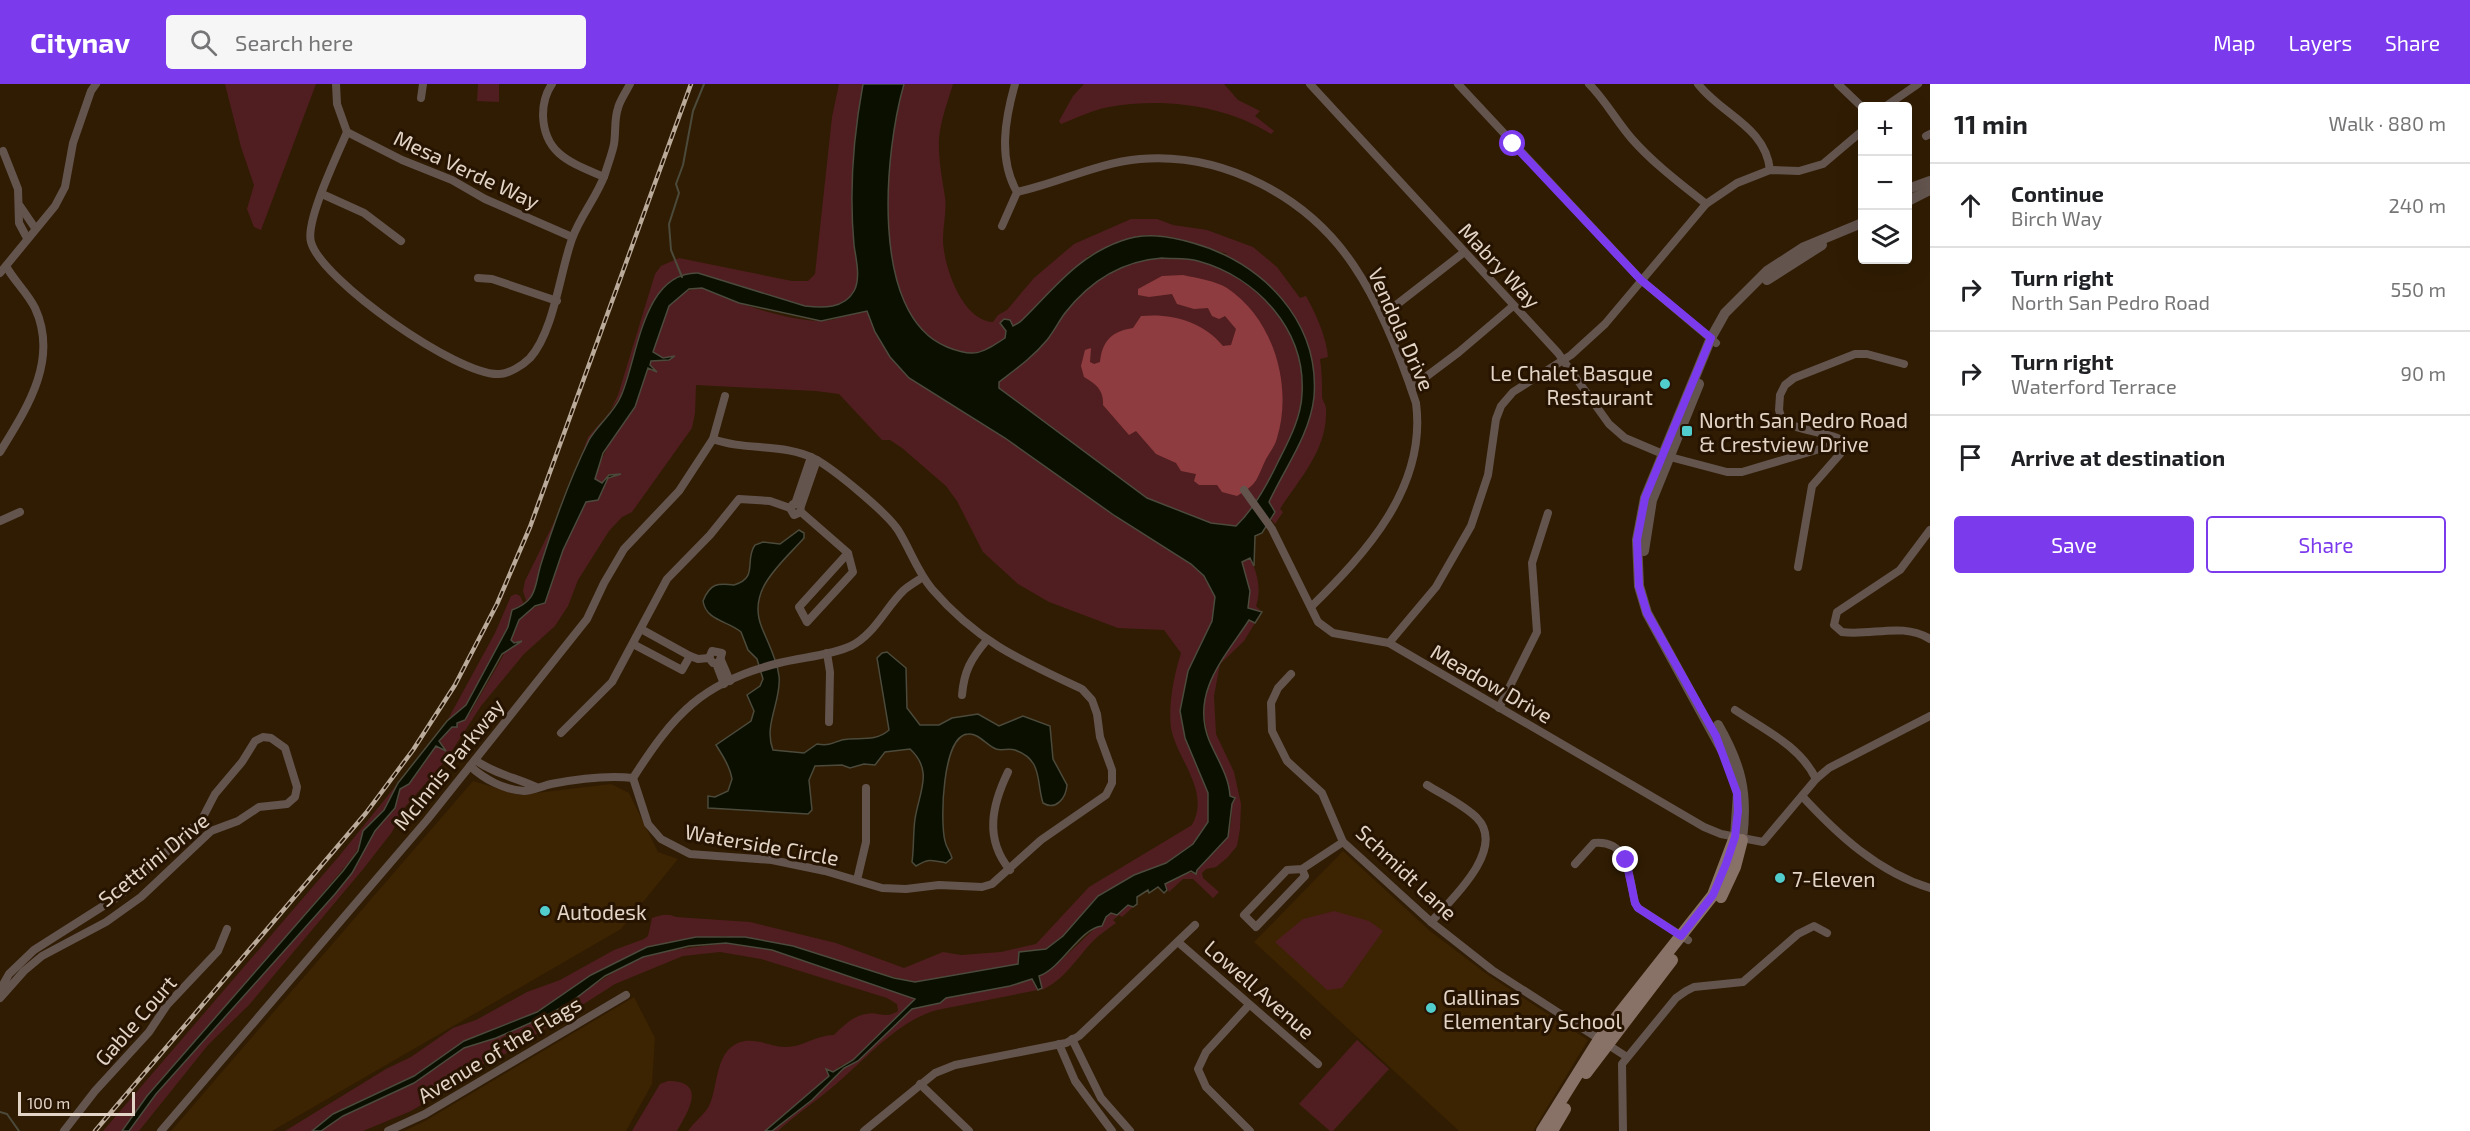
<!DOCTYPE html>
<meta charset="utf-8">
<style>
body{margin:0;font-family:"Exo 2",sans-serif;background:#f6f6f6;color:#202124}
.controls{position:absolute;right:18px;top:18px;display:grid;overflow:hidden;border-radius:6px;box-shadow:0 6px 24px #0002}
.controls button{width:54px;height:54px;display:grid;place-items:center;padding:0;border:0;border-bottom:2px solid #e0e0e0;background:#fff;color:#202124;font:30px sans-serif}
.scale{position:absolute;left:18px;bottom:15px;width:117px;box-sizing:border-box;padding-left:6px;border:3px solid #e2d4c6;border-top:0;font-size:16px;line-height:21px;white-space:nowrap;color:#e2d4c6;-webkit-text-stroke:4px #261300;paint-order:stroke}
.stop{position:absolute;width:18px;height:18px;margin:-14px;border:4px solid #7c3aed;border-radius:50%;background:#fff}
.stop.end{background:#7c3aed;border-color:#fff;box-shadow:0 2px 6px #0008}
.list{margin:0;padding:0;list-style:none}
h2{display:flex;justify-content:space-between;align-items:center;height:78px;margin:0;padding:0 24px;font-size:26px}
h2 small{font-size:20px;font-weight:400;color:#757577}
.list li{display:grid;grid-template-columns:39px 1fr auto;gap:18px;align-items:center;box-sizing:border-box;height:84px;padding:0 24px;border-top:2px solid #e0e0e0}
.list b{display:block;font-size:22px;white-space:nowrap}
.list p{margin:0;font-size:20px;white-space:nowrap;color:#757577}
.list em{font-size:20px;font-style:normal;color:#757577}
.actions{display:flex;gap:12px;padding:18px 24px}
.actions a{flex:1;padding:14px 0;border:2px solid #7c3aed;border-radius:6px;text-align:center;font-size:21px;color:#7c3aed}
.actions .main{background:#7c3aed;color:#fff}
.icon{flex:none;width:33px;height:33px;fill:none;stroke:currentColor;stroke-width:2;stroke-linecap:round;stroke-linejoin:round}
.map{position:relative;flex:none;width:1930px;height:1047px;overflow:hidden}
header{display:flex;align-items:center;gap:36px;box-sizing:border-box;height:84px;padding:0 30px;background:#7c3aed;color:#fff}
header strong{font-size:28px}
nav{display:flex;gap:33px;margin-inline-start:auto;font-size:21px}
.search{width:420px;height:54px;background:#f6f6f6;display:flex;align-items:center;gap:15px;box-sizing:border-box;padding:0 21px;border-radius:6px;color:#757577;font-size:22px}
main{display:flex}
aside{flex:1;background:#fff}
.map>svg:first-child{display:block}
.built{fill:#3c2301}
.green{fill:#501e20;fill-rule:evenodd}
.forest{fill:#8e3c3f}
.water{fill:#0a0f00;stroke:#4b4a3b;stroke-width:1.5;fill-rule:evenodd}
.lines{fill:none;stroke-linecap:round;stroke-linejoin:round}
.stream{stroke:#4b4a3b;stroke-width:2}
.minor{stroke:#63544e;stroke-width:8}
.tertiary{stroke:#63544e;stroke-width:10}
.secondary{stroke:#887166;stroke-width:12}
.rail-casing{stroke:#baaa9a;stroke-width:4.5}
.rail{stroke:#261300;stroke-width:2;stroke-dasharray:7;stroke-linecap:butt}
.route{stroke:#7c3aed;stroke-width:8}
.poi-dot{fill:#52cdcd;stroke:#261300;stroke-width:2}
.labels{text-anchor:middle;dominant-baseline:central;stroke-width:6;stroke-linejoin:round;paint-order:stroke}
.street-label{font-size:21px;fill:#e2d4c6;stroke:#261300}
.poi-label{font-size:21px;fill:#e2d4c6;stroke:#261300;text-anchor:start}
</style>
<header>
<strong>Citynav</strong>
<div class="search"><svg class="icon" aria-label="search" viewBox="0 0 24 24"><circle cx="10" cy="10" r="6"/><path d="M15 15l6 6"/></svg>Search here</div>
<nav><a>Map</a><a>Layers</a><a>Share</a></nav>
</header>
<main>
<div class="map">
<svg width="1930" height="1047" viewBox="0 0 1930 1047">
<rect width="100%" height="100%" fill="#301c03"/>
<g class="built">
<path d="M473,697L519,711L611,700L629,709L658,768L678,775L621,845L272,1047H171Z"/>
<path d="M1343,767L1430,847L1488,891L1588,956L1533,1047H1459L1254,858Z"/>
<path d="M634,913L655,954L652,1000L626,1047H404L425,1037Z"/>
</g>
<g class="green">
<path d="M225,0H316L261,146L254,143L247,125L254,101L241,63Z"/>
<path d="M478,0H499V18L477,17Z"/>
<path d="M839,0H863C853,54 849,107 854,161C856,175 861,194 854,207C844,225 823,224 805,222L698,189L650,222L621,312L590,354L577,384L588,353L609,329L618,311L655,190L661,182L679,174L792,197H808L815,190L832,33Z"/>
<path d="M904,0H953C948,17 941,35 939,54C938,73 942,94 945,113C947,126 943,141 943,155C943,181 962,237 993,238L998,231L1007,226L1034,194L1074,160L1131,135H1157L1173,141L1207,146L1253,163L1277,183L1300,214L1306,212C1316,230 1326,252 1328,273L1320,275C1322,288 1322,300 1322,312C1322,317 1326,320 1326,325C1328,365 1300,394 1280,425L1283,428L1275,440L1271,435L1275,428L1270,419L1226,469L1068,389L977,290L1075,182L1020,238L1013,242L1010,236L1004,235L1000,239L1006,247L1005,254C981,270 974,274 947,263C868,231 885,65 904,0ZM1145,151L1172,153L1228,170L1086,173L1122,157ZM1305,258C1322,292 1306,330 1297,365L1292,372L1304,335Z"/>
<path d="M1084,0H1224L1238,16L1260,27L1255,32L1274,47L1271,50C1226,21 1162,13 1109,23C1093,26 1076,34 1061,40L1059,37L1073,12Z"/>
<path d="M702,204C733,218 787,237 822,237C838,237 851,227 867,227L875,248L890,273L909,294L1005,354L1115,432L1191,480L1204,493L1215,513L1212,537L1188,587L1180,627L1185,654L1208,709V738L1193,760L1166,779L1134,791L1098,812L1063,852L1046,865L1019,868V880L915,898L725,852L674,857L591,891L537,928L464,957L414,992L346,1023L312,1047H285L386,985L411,973L453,944L476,936L527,908L560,896L614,866L644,855L648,852L652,834C661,831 667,829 676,833L750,838L836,859L904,884L943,868L961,871L1001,868L1036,860L1089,803L1192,741C1211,707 1177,676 1171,644C1168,621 1174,591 1181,569L1164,546L1118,544L1049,518L1018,500L983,468L957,417L946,402L902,364L890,356H882L839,310L816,307L696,301L695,329L692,344L632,428L622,433L609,447L578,496L568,522L555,542L524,570L481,622L446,676L405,723L392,748L364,784L249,921L208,961L139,1047H129L156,1010L335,810L352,789L375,747L395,724L400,705C422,692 433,660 453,643C460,637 465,636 471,628C487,598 508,568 519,537C522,527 537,523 545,519L563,466L586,418L598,416L600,399L595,395C600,375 608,362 619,345C631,327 646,294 652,273C657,256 659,235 670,221C679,210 688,205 702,204Z"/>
<path d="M564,418L540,481L537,501L527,519L523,507L525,497Z"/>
<path d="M1247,474H1250C1257,487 1262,507 1256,522L1262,528L1248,524L1250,507L1242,478Z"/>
<path d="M516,510L520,512L524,520L512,526L508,543L466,621L447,637L495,549L511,512Z"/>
<path d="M1249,536L1255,539L1244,557L1220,580L1214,612L1216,650L1234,688L1241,720L1240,745L1237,762L1227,774L1216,783L1206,785L1202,789L1203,794L1219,808L1213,814L1193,795H1183L1169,808L1165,800L1185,789H1196C1203,771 1228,766 1231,738C1234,713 1226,694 1216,672C1187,607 1217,586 1249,536Z"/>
<path d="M398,699L384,726L363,747L361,759L353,773L122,1047H103L340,771Z"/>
<path d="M1128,821L1133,823L1122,833L1119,831L1113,836L1116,839C1108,845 1100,850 1093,857C1076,875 1065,895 1042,906L1039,892L1053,884L1111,829L1114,831Z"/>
<path d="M1334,827L1369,837L1383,847L1342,904L1327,906L1275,858L1303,835Z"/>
<path d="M726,859L772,866L915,915L853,976L840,982L813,1008L765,1047H688C694,1038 704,1031 709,1022C719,1002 714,962 745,957C759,955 772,963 786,963C803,963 816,951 834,951C843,942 853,932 866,930C879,927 884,936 898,927L897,920L887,914L761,875L720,868L683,872L615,900L507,969L459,991L431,1015L411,1027L363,1047H321L343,1032L414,999L464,964L495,954L546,932L628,879L658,868Z"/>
<path d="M1032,895L1038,906L937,926C894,938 863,979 829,1006C812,1020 794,1032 778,1047H772L812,1016L844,984L858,977L912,925L939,919L946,914L1010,902Z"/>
<path d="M1357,956L1389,985L1333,1047H1330L1299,1020Z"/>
<path d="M668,997C708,997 688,1028 677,1047H632L660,1000Z"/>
</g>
<path class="forest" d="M1183,191C1196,194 1216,197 1227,204C1274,235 1293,303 1277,354C1275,362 1270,368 1266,375C1256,396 1258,400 1237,412L1222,408L1217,401H1199L1194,397L1196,390L1181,387L1176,379L1156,370L1136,347L1129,351L1103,321C1104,306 1096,300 1084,293L1081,282L1085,266L1091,264L1090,278L1094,280L1100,278C1102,257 1112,247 1133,244L1141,232C1171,229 1203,237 1223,262L1231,261L1236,245L1225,232L1219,235L1212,232L1208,224L1194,225L1177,220L1172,210L1149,213L1138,211V205L1162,192Z"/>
<g class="water">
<path d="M863,0H904C885,65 868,231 947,263C974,274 981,270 1005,254L1006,247L1000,239L1004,235L1010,236L1013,242L1020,238C1053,206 1076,173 1121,157C1145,148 1169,152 1193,159C1262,178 1320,237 1314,313C1310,351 1284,385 1269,418L1275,428L1262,449L1255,452L1254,482L1250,474L1242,478L1250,507L1248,524L1262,528L1255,539L1249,536C1226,572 1190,608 1209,656C1217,675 1229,692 1230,712L1235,714L1232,720L1228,753L1197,786L1196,790L1191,787L1165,800L1167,806L1164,809L1158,803L1149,809L1148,806L1137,813V820L1133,823L1128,821L1117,831L1111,829L1106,833L1102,842C1080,844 1062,884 1039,892L1042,904L1038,906L1032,895L1010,902L946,914L940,919L912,925L858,977L844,984L812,1016L772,1047H765L829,992L826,985L833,988L853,976L915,915L772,866L726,859L689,862L643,873L605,892L571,918L546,932L496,954L464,964L414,999L343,1032L321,1047H312L333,1030L414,992L464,957L537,928L591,891L647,863L696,853H745L793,862L894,894L915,898L1018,880L1019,868L1046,865L1063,852L1098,812L1134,791L1166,779L1193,760L1208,738V709L1185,654L1180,627L1188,587L1212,537L1215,513L1204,492L1191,480L1115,432L1005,354L909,294L890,273L875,248L867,227L821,237L739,219L702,204L689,205L669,222L653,268L663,274L675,272L669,276L651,277L650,281L657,288L648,284L635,323L603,369L595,395L602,399L609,391L621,390L608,394L598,416L586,418L563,466L545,519L535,522L519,536L511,556L514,559L522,557L502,570L465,636L457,639V643H452L439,657L446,667L436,662L409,700L400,705L395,724L375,747L352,789L335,810L156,1010L129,1047H122L147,1012L343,787L358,767L363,747L384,726L398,699L447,637L466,621L508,543L512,526C538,516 534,503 541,480C554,439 570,394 589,356C598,340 614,329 621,312C638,274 642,188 698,189L805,222C823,224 844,225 854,207C861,194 856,175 854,161C849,107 853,54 863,0ZM1162,174C1174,175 1187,174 1198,177C1257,193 1306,246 1302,310C1301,334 1289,356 1278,378C1267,401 1254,425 1236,442L1211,439L1147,414L999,304V298C1016,285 1033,273 1047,256C1054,247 1059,237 1065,229C1090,197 1121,177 1162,174Z"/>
<path d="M799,446L804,449V454C781,480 746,506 762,544C768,559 777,575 779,592C782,616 763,641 773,666L804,669L817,660C835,663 835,655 849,655C862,654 877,657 889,646L877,574L882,569L887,568L906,584L907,624L920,641H939L952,634L978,630L999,642L1023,632L1050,642L1053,675L1067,701C1066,714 1056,727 1043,719C1036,697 1043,676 1015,666C1008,664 1002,667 996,665C987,662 979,649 968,650C942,651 940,738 945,757C946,763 950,767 952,774L946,779C932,776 929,774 916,782L912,778C914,764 913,749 915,735C919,708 934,687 910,665L885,668L875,681L864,680L850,684L842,681L815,682L809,696L812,726L808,730L708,724V712L715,713L728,707L732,695C730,683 723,672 716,661L751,637L754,627L747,611L760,602L763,595L757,575L748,566L741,548C729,537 706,537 703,517C710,499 718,499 734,501C759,494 744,476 755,461L763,458L780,460Z"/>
</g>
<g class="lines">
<g class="stream">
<path d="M682,193L671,166L669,140L679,109L676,100L683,81L693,27L704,0"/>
<path d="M0,1028L7,1030L19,1047"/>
</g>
<g class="minor">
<path d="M336,0L337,20L347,48C338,70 305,137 311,158C321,196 458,292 499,290C509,290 523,281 530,274C554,247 560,188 572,155C580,132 597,113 605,90C608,80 612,70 614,60C616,47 614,36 618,24C620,16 626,8 630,0"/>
<path d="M552,0C545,10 543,20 543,31C544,71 572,79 604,93"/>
<path d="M1310,0L1558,269L1609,340L1625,354L1670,373L1727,388H1742L1843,358"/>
<path d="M1458,0L1641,196L1716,259"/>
<path d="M1589,0C1606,17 1617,38 1632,55C1654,80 1681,100 1706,120"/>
<path d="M1698,0C1722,31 1765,42 1770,86"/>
<path d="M1838,0L1862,23"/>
<path d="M421,14L423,0"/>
<path d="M1886,22L1918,0"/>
<path d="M347,48L402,76L452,96L485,115L572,153"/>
<path d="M1926,52L1930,50"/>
<path d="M3,67L18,105L19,139L27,154"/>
<path d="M1017,108C1059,99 1096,79 1140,75C1224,68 1308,113 1354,182C1381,222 1401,274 1416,319C1427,403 1366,469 1311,523"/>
<path d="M322,110L364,129L401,157"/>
<path d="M20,122L35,144"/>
<path d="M1002,142L1017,108C998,75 1005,35 1015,0"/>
<path d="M0,189L55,122L65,103L73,59L91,7L96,0"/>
<path d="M478,194L492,195L557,217"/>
<path d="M1382,232L1463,169"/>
<path d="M1411,304L1459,268L1513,222"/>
<path d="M1843,358C1837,349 1798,348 1782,336L1779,326L1780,311L1785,301L1794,294L1855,270H1867L1904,280"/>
<path d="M0,368C27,324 59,276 35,224C27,208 14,197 6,182"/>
<path d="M1244,406L1272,445L1318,538L1333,549L1389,559L1704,743L1721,750L1763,758L1816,695L1829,684L1930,632"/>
<path d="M795,420L811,373"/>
<path d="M801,422L817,376"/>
<path d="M801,428L794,431L790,424L793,420L800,421L801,428L848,469L853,488L807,538L799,523L848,469"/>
<path d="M0,437L20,428"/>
<path d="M1930,446L1900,486L1837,528L1834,541L1842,548C1872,552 1903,538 1930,555"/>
<path d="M1798,483L1812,402L1840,370L1843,358"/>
<path d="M641,545L690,572L698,575L709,574L713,579H719L722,569L712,567L709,574"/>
<path d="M1389,559L1436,503L1471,442L1488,391L1496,335L1501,322L1513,308L1571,271L1605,240L1706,120L1737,99L1770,86L1799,87L1823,80L1862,47"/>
<path d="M633,560L682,586L690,572"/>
<path d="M827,569L830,588L829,638"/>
<path d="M721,576L730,597"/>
<path d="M716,579L724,600"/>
<path d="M1291,590L1278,604L1271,619L1272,647L1287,677L1322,709L1343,758L1431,838L1492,886L1627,973"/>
<path d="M962,611C964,587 971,575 986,557"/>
<path d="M1499,624L1537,548L1532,479L1548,429"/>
<path d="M1735,626C1765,646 1800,662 1816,695"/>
<path d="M561,649L612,598L667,495L710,451L739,415L770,417L790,424"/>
<path d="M475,676C495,690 514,693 536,703"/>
<path d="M470,682C484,695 504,706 524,707C532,707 542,702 551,700C577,695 606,691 633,694"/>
<path d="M1008,688C992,721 984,755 1010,786"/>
<path d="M633,694L648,740L661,755L690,770L772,776L825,787L882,804L906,805L939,801L982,803L992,800L1041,756L1106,711L1112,699V686L1100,653L1097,630L1092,616L1082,605C1020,576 978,558 932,505C917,487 910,465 898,446C887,429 834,385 815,375C785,359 745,367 713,355"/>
<path d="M633,694C674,630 702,598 779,579C802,573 829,572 851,562C874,551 886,523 904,506C910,501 917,497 923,493"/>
<path d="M1427,701C1443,711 1464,721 1477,734C1507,765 1451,816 1431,838"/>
<path d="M1802,712C1838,751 1878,788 1930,804"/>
<path d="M1575,780L1594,759C1629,755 1629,793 1635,819L1638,824L1688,856"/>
<path d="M1302,785L1305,792L1256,843L1244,831L1287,786L1302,785L1343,758"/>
<path d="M857,796L866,758V704"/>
<path d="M1178,858L1318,980"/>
<path d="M0,906L9,890L34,866L119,812L202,735L215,710L242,678L255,657L263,653L271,654L285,664L297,703L295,713L287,720L259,723L238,737L211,747L141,813L106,838L42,872L24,887L0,914"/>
<path d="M1249,921L1206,968L1198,985L1206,1003L1250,1047"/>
<path d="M1072,955L1101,1014L1130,1047"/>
<path d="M1059,960L1075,997L1112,1047"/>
<path d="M920,1000L969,1047"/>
<path d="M64,1047L95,1007L149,948L167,921L218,867L227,845"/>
<path d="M161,1047L427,736L587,535L604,499L624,465L679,407L713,355L725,312"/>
<path d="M388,1047L425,1030L626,911"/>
<path d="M864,1047L935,989L955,981L1066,959L1079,952L1195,841"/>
<path d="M1623,1047L1622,980L1676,914L1686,907L1694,903L1743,898L1798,850L1814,842L1827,849"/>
</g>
<g class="tertiary">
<path d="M1908,105L1930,97"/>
<path d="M1908,117L1930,106"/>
<path d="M1767,196L1822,161"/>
<path d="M1644,467L1652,416L1699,300"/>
<path d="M1718,641C1741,681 1748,709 1742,755"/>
<path d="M1735,753L1738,709L1727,675L1647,529L1639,502L1637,456L1645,414L1711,254L1725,229L1767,187L1804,163L1862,139"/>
</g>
<g class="secondary">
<path d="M1721,813L1735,783L1742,756"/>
<path d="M1586,989L1672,876"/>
<path d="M1542,1047L1600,954L1713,811L1735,753"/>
<path d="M1552,1047L1565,1025"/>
</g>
<defs>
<path id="rail" d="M95,1047L366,729L413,666L455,601L497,520L530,443L691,0"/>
</defs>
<use href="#rail" class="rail-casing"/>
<use href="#rail" class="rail"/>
</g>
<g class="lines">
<path class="route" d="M1513,60L1641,196L1711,254L1645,414L1637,456L1639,502L1647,529L1716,652L1737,709L1738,727L1735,753L1726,780L1713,811L1681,852L1638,824L1635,819L1626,776"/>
</g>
<g class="poi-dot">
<circle cx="1665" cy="300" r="6"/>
<rect x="1681" y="341" width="12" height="12" rx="3"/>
<circle cx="1780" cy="794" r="6"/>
<circle cx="545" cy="827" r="6"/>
<circle cx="1431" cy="924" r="6"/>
</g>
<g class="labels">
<g class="street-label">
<text transform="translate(467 85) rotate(25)">Mesa Verde Way</text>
<text transform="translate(1500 181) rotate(47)">Mabry Way</text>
<text transform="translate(1402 245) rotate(66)">Vendola Drive</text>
<text transform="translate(1492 599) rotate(30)">Meadow Drive</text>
<text transform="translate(448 680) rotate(-51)">McInnis Parkway</text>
<text transform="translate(762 760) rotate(10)">Waterside Circle</text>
<text transform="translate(153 775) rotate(-39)">Scettrini Drive</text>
<text transform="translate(1407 788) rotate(43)">Schmidt Lane</text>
<text transform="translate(1260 905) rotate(41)">Lowell Avenue</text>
<text transform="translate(135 936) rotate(-49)">Gable Court</text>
<text transform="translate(499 965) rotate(-31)">Avenue of the Flags</text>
</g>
<g class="poi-label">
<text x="1653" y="288" text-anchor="end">Le Chalet Basque<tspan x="1653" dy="24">Restaurant</tspan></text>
<text x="1699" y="335">North San Pedro Road<tspan x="1699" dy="24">&amp; Crestview Drive</tspan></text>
<text x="1792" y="794">7-Eleven</text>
<text x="557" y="827">Autodesk</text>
<text x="1443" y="912">Gallinas<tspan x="1443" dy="24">Elementary School</tspan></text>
</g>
</g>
</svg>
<div class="controls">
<button>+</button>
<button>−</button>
<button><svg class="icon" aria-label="layers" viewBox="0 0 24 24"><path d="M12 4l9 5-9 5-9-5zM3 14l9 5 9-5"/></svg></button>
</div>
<div class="scale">100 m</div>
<div class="stop" style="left:1513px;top:60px"></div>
<div class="stop end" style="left:1626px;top:776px"></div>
</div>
<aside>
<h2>11 min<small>Walk · 880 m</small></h2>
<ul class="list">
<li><svg class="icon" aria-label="ahead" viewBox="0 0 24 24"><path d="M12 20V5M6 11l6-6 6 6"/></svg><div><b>Continue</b><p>Birch Way</p></div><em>240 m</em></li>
<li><svg class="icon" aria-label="right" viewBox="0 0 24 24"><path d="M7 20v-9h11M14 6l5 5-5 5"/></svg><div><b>Turn right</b><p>North San Pedro Road</p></div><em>550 m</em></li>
<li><svg class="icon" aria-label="right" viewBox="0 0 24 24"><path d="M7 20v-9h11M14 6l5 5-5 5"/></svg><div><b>Turn right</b><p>Waterford Terrace</p></div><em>90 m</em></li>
<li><svg class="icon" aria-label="arrive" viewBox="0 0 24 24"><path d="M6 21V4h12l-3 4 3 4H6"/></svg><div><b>Arrive at destination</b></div></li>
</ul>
<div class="actions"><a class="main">Save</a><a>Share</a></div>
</aside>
</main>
